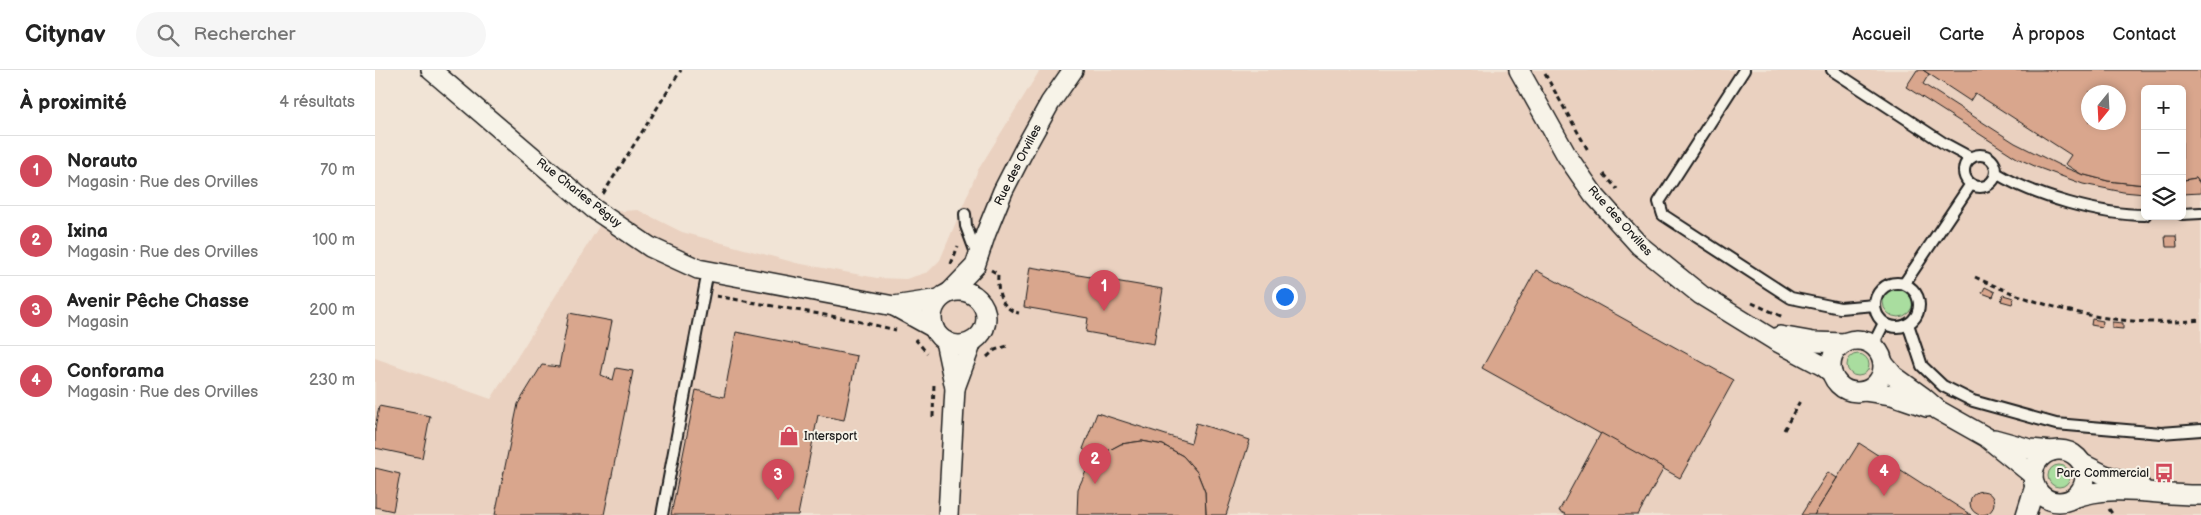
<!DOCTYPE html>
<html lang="fr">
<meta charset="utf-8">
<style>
body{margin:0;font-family:"Balsamiq Sans",sans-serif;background:#f6f6f6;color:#222}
.controls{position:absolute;right:15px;top:15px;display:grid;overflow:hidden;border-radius:8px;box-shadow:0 2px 8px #0003}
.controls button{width:45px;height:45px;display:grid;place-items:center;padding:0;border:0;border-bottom:1px solid #e0e0e0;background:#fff;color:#222;font:25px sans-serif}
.compass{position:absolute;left:1706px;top:15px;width:45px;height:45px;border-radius:50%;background:#fff;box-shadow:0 2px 8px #0003;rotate:198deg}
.you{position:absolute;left:909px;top:226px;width:18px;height:18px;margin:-12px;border:4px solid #fff;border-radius:50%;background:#1a73e8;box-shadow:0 0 0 8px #1a73e833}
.badge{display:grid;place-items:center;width:32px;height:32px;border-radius:50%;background:#d1495b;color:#fff;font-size:16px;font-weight:700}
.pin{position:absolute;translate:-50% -41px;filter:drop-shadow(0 1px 2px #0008)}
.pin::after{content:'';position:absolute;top:26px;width:18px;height:15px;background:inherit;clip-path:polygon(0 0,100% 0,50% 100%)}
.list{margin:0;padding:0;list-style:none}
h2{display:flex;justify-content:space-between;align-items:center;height:65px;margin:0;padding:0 20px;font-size:21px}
h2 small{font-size:16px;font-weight:400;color:#767676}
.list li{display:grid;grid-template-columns:32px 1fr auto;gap:15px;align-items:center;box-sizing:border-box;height:70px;padding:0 20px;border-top:1px solid #e0e0e0}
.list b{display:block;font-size:19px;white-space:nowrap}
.list p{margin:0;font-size:16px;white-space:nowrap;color:#767676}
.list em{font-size:16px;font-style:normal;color:#767676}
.icon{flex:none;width:28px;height:28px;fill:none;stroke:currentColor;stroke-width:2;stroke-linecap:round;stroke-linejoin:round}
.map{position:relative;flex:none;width:1826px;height:445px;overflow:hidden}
header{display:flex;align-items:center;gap:30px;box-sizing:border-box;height:70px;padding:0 25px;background:#fff;border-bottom:1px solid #e0e0e0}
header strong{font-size:24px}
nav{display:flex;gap:28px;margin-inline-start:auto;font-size:18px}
.search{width:350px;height:45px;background:#f6f6f6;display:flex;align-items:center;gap:12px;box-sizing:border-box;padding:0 18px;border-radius:28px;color:#767676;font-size:19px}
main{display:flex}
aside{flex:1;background:#fff}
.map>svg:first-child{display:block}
.built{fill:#ead1c0;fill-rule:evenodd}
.green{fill:#a9dd9f;stroke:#627c5e}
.building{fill:#d9a68d;stroke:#1c1c1c;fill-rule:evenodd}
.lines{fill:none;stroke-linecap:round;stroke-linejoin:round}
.lane-casing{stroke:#1c1c1c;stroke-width:14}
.street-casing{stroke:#1c1c1c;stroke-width:22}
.path{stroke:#1c1c1c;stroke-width:3;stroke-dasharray:5 4;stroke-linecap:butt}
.lane{stroke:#f7f3e8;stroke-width:10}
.street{stroke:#f7f3e8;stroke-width:19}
.labels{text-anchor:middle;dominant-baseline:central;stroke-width:4;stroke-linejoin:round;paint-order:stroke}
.street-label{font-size:12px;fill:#1c1c1c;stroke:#f7f3e8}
.poi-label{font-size:12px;fill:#1c1c1c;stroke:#f7f3e8;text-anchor:start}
</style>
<header>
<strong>Citynav</strong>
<div class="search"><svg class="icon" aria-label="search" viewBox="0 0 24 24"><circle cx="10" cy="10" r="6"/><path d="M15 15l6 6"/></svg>Rechercher</div>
<nav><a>Accueil</a><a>Carte</a><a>À propos</a><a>Contact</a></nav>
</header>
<main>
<aside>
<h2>À proximité<small>4 résultats</small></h2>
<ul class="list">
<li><span class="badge">1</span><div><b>Norauto</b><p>Magasin · Rue des Orvilles</p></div><em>70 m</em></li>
<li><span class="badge">2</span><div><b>Ixina</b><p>Magasin · Rue des Orvilles</p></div><em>100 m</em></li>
<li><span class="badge">3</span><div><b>Avenir Pêche Chasse</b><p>Magasin</p></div><em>200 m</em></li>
<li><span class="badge">4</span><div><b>Conforama</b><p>Magasin · Rue des Orvilles</p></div><em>230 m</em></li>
</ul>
</aside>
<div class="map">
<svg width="1826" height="445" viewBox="0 0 1826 445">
<rect width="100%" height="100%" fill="#f1e4d6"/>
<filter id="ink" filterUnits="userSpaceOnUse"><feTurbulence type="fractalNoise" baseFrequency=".02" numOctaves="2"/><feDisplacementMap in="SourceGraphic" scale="10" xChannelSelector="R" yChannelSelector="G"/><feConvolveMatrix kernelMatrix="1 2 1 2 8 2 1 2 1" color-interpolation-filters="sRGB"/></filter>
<g filter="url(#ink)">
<path class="built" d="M665,0H1826V445H0V288L116,329L233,142L263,140L307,162L421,193L502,208L531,209L553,202L565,190L603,100ZM1770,19H1807V146H1770ZM1714,22H1744V52H1714Z"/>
<g class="green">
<circle cx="1523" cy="232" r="15"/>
<circle cx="1483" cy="295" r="11"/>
<circle cx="1684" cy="406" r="11"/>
</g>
<g class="building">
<path d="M1542,0H1548L1554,4L1548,14L1640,73L1686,96L1706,104L1733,111L1770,115V124L1748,122L1708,114L1664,98L1642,88L1531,17Z"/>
<path d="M1548,0H1826V115L1821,108L1809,110V115H1807V19H1770V115L1733,111L1706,104L1690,94L1696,85L1600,23L1595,31ZM1714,22H1744V52H1714Z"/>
<path d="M1821,108L1826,115V123L1807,124L1809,110Z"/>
<path d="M1790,166H1801L1802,177H1791Z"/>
<path d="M655,197L788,219L779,274L711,262L713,248L649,237Z"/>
<path d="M1161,200L1359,310L1305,408L1107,298Z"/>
<path d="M1610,217L1620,222L1618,227L1607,223Z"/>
<path d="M1628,225L1639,228L1637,234L1626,231Z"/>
<path d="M194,243L237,251L226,305L238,310L241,298L258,301L229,445H120L143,334L167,295L184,297Z"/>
<path d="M1717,249L1728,251L1727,257L1716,255Z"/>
<path d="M1737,252L1748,253V259L1737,258Z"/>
<path d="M361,262L482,286L469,350L443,345L423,445H296L321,320L349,327Z"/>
<path d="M4,336L55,346L47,388L0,378V359Z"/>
<path d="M722,343L816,373L821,353L875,370L851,445H831L830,422L822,402L808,386L788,375L767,371L746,374L727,384L721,390L708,379Z"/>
<path d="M1226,363L1289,398L1263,445H1192L1184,441Z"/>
<path d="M767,371L788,375L808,386L822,402L830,422L831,445H702L703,419L712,399L727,384L746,374Z"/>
<path d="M1484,373L1596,445H1439Z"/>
<path d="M0,398L25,404L18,441L0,437Z"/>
<path d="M1453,402L1462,408L1439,445H1426Z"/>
<circle cx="1607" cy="433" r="12"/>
</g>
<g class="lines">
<defs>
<g id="lane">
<path d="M1369,0L1284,132L1288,145L1416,228L1465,238L1500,235"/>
<path d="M1457,0L1570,74L1596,88"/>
<circle cx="1605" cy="101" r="16"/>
<path d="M1621,103C1659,126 1725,145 1770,145"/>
<path d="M590,144L591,156L601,183"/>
<path d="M1807,144L1826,143"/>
<circle cx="1522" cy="235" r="22"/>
<path d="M1529,214L1596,114"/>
<path d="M1533,254L1547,296L1568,316L1598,331L1681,354L1786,363L1826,360"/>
<path d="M1498,275L1509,253"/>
<path d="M287,445L333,201"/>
</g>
<g id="street">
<path d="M56,0L219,139L275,177L323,199L519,236L559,258"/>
<path d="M1144,0L1192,86L1219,125L1264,175L1326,225L1399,270L1448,296L1457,303"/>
<circle cx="584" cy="248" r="27"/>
<path d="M575,222L600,196L611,163L628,121L650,78L675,33L698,0"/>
<path d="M519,236L564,229"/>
<path d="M1405,266L1439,272L1470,273"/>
<circle cx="1482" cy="296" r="26"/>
<path d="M570,271L580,318L573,445"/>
<path d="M1508,293L1519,306L1548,327L1563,340L1611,367L1658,405"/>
<path d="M580,318L597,272"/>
<path d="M1490,321L1517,325L1552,337"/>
<path d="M1619,369L1655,379L1677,381"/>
<circle cx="1684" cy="406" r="26"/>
<path d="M1708,394L1730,405L1766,417"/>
<path d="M1699,428C1738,413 1785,426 1826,425"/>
<path d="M1651,445L1660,416"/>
</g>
</defs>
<use href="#lane" class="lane-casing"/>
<use href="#street" class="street-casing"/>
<g class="path">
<path d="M1170,4L1214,82"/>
<path d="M1229,104L1242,119"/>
<path d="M228,124L306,0"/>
<path d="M576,194L583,176"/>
<path d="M616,200L623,204C622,220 625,239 644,243"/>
<path d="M1600,207C1669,240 1749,259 1826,250"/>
<path d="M341,226L473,249L521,260"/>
<path d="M1377,233L1408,247"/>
<path d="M540,269L552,283"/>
<path d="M612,287L620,280L632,276"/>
<path d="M558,347L559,313"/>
<path d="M1409,360L1425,331"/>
<path d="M1734,439L1738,445"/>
</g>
<use href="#lane" class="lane"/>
<use href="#street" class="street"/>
</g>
</g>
<defs>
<symbol id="shop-bare" viewBox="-9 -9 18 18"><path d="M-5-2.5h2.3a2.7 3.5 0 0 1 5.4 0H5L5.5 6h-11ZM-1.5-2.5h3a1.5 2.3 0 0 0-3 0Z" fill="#d1495b" stroke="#f7f3e8" stroke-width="2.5" paint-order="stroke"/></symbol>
<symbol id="bus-bare" viewBox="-9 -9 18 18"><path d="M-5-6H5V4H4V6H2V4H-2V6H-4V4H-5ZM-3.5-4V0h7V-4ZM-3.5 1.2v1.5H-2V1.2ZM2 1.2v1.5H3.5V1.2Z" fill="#d1495b" stroke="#f7f3e8" stroke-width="2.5" paint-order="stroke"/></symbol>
</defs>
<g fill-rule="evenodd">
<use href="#shop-bare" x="400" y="352" width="28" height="28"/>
<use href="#bus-bare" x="1775" y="389" width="28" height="28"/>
</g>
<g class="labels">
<g class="street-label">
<text transform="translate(643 95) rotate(-63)">Rue des Orvilles</text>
<text transform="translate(204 123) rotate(38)">Rue Charles Péguy</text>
<text transform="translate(1245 151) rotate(48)">Rue des Orvilles</text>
</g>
<g class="poi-label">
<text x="429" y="366">Intersport</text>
<text x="1774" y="403" text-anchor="end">Parc Commercial</text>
</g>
</g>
</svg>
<div class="controls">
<button>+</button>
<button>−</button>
<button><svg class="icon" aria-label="layers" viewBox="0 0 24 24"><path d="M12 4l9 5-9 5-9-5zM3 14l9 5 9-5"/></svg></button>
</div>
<svg class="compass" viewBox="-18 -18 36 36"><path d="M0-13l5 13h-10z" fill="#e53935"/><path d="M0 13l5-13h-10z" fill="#767676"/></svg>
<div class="you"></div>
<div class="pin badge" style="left:729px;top:241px">1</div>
<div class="pin badge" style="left:720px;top:414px">2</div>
<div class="pin badge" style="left:403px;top:430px">3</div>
<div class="pin badge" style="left:1509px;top:426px">4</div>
</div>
</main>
